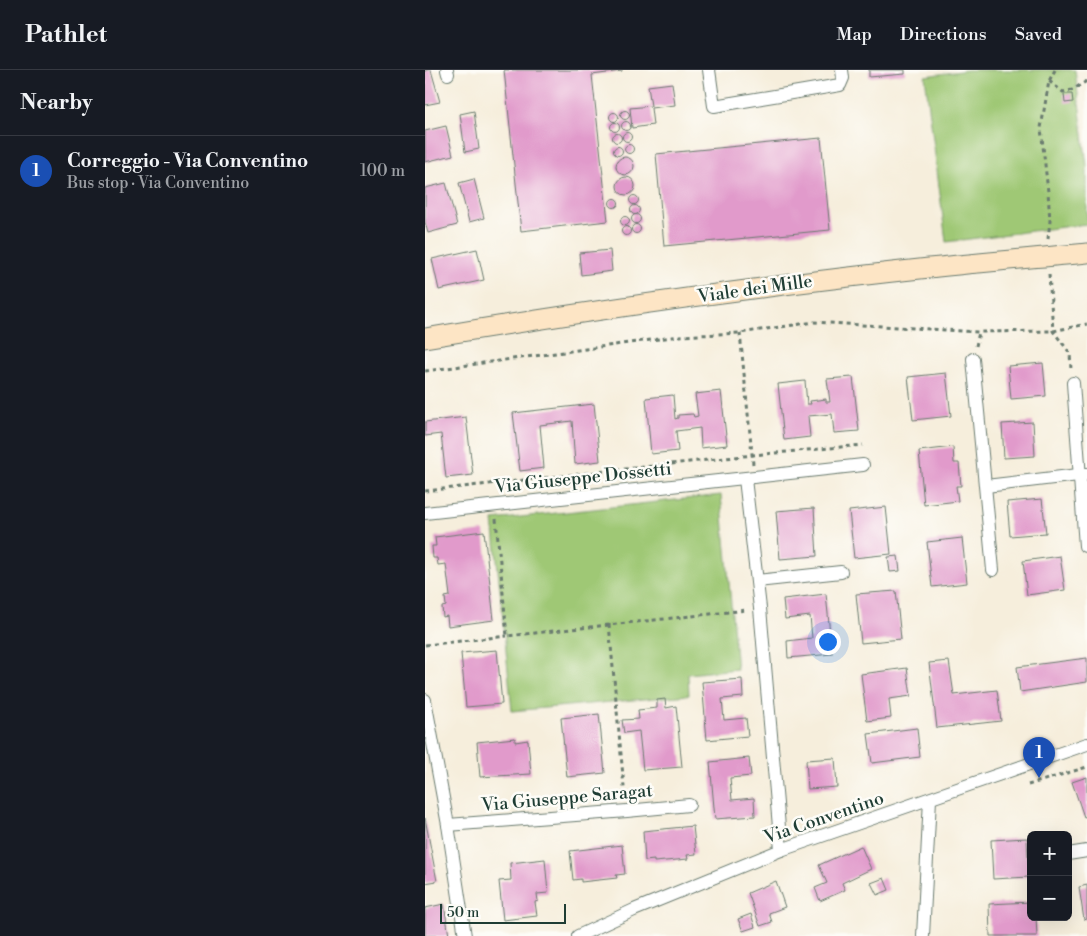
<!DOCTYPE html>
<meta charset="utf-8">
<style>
body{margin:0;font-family:"Libre Bodoni",serif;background:#20242c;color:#f1f3f6}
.controls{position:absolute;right:15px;bottom:15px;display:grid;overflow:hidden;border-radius:8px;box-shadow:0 5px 20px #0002}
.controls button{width:45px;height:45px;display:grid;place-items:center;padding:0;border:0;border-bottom:1px solid #363941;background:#171b24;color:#f1f3f6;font:25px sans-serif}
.scale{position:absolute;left:15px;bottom:12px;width:126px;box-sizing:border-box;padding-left:5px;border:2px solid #1f3d34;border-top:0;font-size:14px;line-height:18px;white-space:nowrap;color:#1f3d34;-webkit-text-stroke:4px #fdfcf7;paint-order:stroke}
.you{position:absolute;left:402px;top:571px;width:18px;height:18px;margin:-12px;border:4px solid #fff;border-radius:50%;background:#1a73e8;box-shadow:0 0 0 8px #1a73e833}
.badge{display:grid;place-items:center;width:32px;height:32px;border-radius:50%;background:#1f6fb2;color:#fff;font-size:16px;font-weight:700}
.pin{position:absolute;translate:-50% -41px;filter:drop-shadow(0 1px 2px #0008)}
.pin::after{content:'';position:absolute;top:26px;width:18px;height:15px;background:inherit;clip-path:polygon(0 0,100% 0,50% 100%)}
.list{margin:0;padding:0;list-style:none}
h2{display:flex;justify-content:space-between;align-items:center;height:65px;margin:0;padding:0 20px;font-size:21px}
h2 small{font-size:16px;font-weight:400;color:#9ea1a6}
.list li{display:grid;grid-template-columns:32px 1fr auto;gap:15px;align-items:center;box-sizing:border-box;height:70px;padding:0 20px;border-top:1px solid #363941}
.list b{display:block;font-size:19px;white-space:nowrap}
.list p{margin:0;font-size:16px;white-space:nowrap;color:#9ea1a6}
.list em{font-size:16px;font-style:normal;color:#9ea1a6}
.map{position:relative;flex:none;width:662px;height:866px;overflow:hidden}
header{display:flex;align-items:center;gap:30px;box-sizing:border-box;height:70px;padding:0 25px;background:#171b24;border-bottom:1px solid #363941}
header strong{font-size:24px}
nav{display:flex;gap:28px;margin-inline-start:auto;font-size:18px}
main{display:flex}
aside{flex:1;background:#171b24}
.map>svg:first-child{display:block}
.green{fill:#9fc874;stroke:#5f8254}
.building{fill:#e19acb}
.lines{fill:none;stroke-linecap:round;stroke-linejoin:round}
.minor-casing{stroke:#6a7b6f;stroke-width:14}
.secondary-casing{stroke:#6a7b6f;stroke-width:21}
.path{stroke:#6a7b6f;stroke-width:3;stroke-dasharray:4 4;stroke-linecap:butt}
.minor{stroke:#fff;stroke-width:12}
.secondary{stroke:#fde5c5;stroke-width:19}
.labels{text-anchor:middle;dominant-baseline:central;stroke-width:5;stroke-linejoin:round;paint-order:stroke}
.street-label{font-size:18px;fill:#1f3d34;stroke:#fdfcf7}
</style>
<header>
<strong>Pathlet</strong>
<nav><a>Map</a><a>Directions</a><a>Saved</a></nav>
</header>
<main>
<aside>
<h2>Nearby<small></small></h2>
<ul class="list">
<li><span class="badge" style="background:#1a4fb4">1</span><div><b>Correggio - Via Conventino</b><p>Bus stop · Via Conventino</p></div><em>100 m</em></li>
</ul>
</aside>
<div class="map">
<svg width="662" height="866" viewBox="0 0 662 866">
<rect width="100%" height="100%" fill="#fdfcf7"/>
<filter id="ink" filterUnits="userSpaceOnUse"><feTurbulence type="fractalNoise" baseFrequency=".02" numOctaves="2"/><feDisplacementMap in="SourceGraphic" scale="10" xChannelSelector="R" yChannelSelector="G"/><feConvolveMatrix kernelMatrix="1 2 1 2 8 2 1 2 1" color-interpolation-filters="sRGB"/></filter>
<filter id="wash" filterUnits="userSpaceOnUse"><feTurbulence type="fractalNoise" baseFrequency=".0096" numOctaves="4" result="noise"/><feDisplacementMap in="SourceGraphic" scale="20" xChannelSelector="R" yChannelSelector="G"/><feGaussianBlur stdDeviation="1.12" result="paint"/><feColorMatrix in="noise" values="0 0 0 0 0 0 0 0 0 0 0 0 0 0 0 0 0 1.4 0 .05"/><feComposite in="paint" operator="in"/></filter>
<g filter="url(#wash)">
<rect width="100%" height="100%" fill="#f6eedc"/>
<g class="green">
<path d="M543,0H650L662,97V154L521,172L500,6Z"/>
<path d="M296,425L312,599L263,604L264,625L87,641L68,450Z"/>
</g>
<g id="blocks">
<g class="building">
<path d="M0,0H6L15,32L0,35Z"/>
<path d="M79,0H197V1L167,5L183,151L96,161Z"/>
<path d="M444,0H480V4L444,7Z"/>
<path d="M247,13L250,35L226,38L228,55L207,58L205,38L226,36L223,16Z"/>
<path d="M639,24H647L648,32L640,33Z"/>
<circle cx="200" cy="45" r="4.5"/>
<path d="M49,41L54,79L40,82L35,44Z"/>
<circle cx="189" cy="47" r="4.5"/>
<circle cx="201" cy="56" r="4.5"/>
<circle cx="190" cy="57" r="4.5"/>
<path d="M21,56L28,85L0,92V61Z"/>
<circle cx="202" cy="67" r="4.5"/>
<circle cx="192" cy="68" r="4.5"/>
<path d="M396,68L405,160L239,176L231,84Z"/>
<circle cx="204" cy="79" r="4.5"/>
<circle cx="193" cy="81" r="4.5"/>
<circle cx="200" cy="96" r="9"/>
<circle cx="201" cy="116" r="9"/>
<path d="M49,109L59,148L44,152L34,113Z"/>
<path d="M21,113L32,155L3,163L0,152V118Z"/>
<circle cx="209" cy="130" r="4.5"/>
<circle cx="189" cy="133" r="4.5"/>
<circle cx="210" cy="140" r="4.5"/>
<circle cx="211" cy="149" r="4.5"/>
<circle cx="200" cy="151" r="4.5"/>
<circle cx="211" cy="159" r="4.5"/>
<circle cx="201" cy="161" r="4.5"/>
<path d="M52,179L59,210L14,220L7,189Z"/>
<path d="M185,180L187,201L156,205L154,183Z"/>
<path d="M618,293L621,326L586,329L583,296Z"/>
<path d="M521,303L526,346L488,350L483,307Z"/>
<path d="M428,307L434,361L409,363L407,344L383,346L385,367L359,370L353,314L380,311L382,334H386L385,331L401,329V332H405L402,309Z"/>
<path d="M296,321L302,375L276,378L275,358L251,361L253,381L226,384L221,328L248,325L250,349L253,348V345L268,344L269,347L273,346L270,324Z"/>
<path d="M169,334L175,391L150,394L147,351L115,355L119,398L95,401L88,343Z"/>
<path d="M41,347L48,405L21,408L16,364L0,366V352Z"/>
<path d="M608,352L610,386L579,388L577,354Z"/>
<path d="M528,377L529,393H534L536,416H531L533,431L499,435L494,381Z"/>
<path d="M617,429L621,463L585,466L582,432Z"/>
<path d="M461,437L466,484L429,488L424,441Z"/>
<path d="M389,438L392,486L355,489L351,441Z"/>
<path d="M59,461L69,550L23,556L22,546L18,547L17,537L21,536L20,527L25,526L21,494L13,495L12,488H8L7,476H11L10,467Z"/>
<path d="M537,468L542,513L507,517L502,472Z"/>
<path d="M473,486L475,501L465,502L463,487Z"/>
<path d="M635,486L640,520L602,525L598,491Z"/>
<path d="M471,521L476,569L436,573L431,524Z"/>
<path d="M401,524L407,584L363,588L362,571L387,568L385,546L360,549L358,529Z"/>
<path d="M72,580L77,634L41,637L36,583Z"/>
<path d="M662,588V612L595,622L592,597Z"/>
<path d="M524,591L529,625L572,620L576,651L512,658L504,593Z"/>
<path d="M482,598L486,626L464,629L466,648L442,651L436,604Z"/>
<path d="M317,609L318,627L297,629L299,650L321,648L323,666L282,670L277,612Z"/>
<path d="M240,629L241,638L251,636L257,697L218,700L214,661L199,663L197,650L214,649L213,640L232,638V630Z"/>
<path d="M174,644L180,703L142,707L136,648Z"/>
<path d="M492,658L495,687L447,693L443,664Z"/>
<path d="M90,668V672L103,670L106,704L55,707L52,672Z"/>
<path d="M324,688L326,706L305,708L307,730L329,728L330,746L290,749L285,692Z"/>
<path d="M410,688L412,717L383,719L381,690Z"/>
<path d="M662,707V746L659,747L647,712Z"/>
<path d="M0,748L12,811L0,813Z"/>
<path d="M268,756L271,784L262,785L263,789L229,792V790L220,791L218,761Z"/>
<path d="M602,768L604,807L568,809L566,770Z"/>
<path d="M197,775L200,804L191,805L192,808L156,812V809L148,810L145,781Z"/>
<path d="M436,776L446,799L417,813L420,820L395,831L390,818L402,813L394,795Z"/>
<path d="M120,789L123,823L112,824L113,831L110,832L112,846L78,850L74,811L86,810L85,793Z"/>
<path d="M459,808L464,820L452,825L446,813Z"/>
<path d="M351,811L360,837L344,843L347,852L335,856L323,823Z"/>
<path d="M662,815V849L659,850L654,817Z"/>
<path d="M606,832V847H611L612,866H565L564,834Z"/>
<path d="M19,834L24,866H0V838Z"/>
<path d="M326,844L330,857L318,861L313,849Z"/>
</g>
</g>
</g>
<g filter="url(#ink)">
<use href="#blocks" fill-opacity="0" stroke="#6a7b6f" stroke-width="1"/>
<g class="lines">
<defs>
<g id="minor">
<path d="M22,0L23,4"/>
<path d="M284,0L289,36L415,15L418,8L417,0"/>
<path d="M548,289L568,500"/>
<path d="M648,313L660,476"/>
<path d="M320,409L335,538L356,780"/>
<path d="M561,416L662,404"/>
<path d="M0,443L438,395"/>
<path d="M332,511L416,502"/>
<path d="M0,630L23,755L40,866"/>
<path d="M23,755L202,741L264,735"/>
<path d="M643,784L662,781"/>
<path d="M153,866L209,840L356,780L662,674"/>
<path d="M498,866L505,729"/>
</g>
<path id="secondary" d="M0,268C167,240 336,216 504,198C557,192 609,188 662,183"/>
</defs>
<use href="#minor" class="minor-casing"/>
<use href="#secondary" class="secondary-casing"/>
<g class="path">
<path d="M624,11L638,22L647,20L662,11"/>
<path d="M623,169L625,151L623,122L616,58L624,11L630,0"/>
<path d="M624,204L628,261L645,283L646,300"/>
<path d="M315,263L328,394"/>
<path d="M551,276L554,262"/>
<path d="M0,301L255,266L315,263L389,252L554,262L628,261L662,254"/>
<path d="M0,421L328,385L438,375"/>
<path d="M71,449L82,566L322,540"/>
<path d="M184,554L200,728"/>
<path d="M0,575L82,566"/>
<path d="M603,715L662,697"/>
</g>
<use href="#minor" class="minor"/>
<use href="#secondary" class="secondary"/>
</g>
</g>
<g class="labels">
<g class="street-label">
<text transform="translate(330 219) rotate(-8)">Viale dei Mille</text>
<text transform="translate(158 408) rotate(-6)">Via Giuseppe Dossetti</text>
<text transform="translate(142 728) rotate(-5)">Via Giuseppe Saragat</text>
<text transform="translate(399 748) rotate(-19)">Via Conventino</text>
</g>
</g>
</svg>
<div class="controls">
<button>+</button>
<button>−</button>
</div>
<div class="scale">50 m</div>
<div class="you"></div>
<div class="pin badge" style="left:614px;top:708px;background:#1a4fb4">1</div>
</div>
</main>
